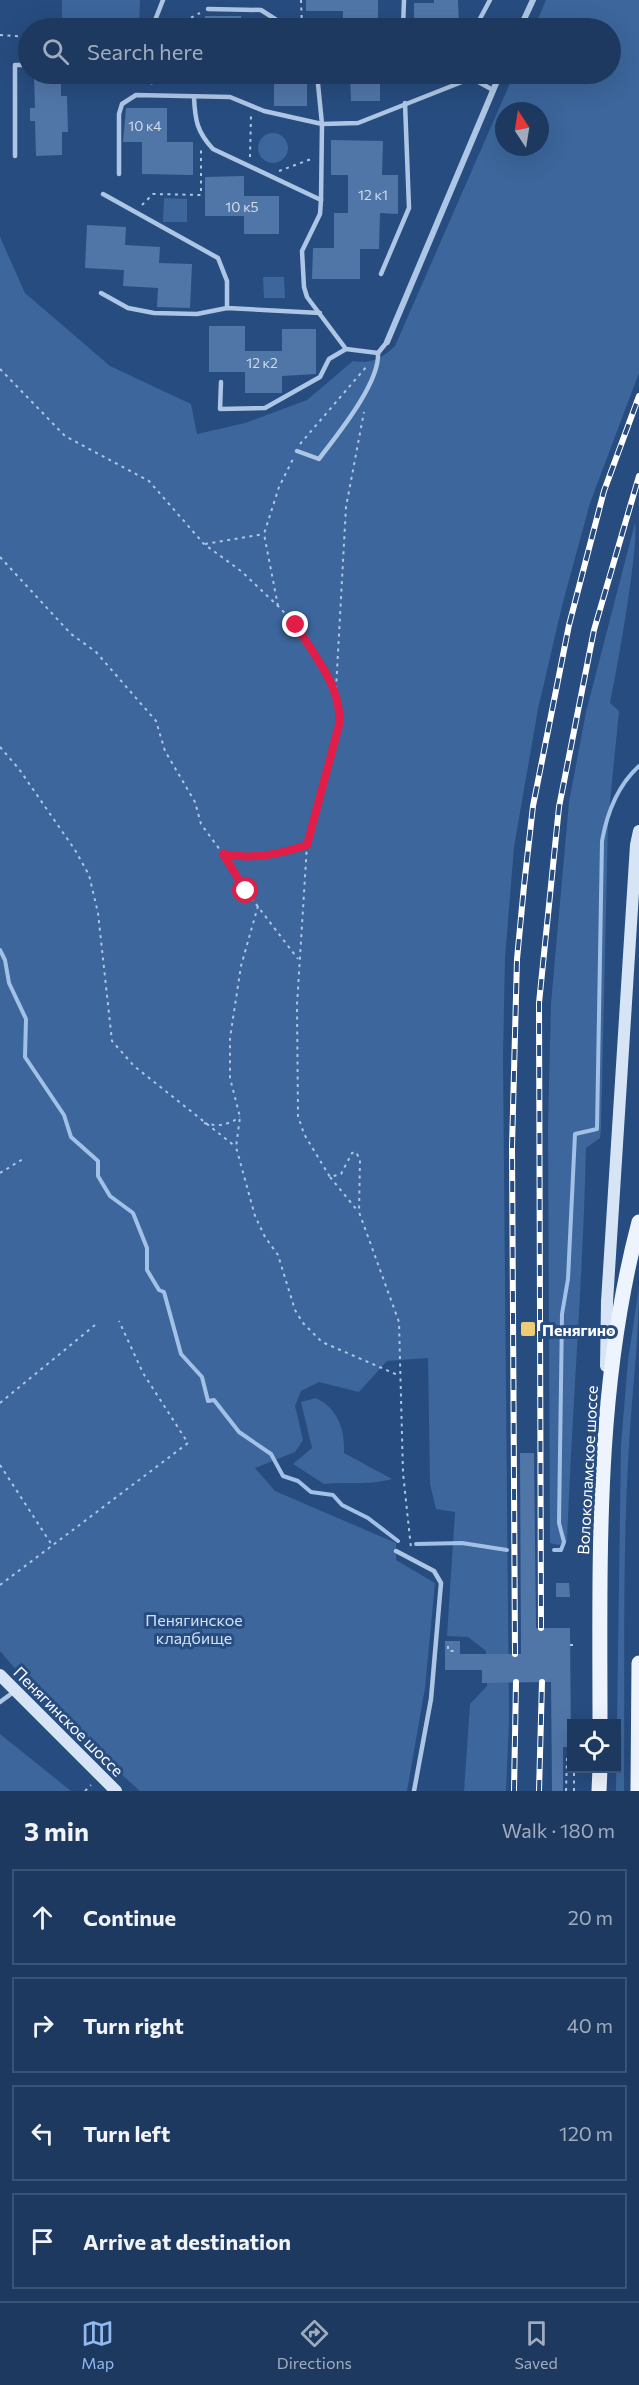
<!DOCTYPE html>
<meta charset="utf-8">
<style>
body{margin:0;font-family:Commissioner,sans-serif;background:#2a4468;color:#f1f3f6}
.controls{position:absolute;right:18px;bottom:18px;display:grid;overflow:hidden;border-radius:0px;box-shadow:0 6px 24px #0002}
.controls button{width:54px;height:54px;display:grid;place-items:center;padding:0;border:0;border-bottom:2px solid #3b5374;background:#1d395f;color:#f1f3f6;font:30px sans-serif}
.compass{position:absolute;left:495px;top:102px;width:54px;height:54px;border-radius:50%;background:#1d395f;box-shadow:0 6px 24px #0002;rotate:348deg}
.stop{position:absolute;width:18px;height:18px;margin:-14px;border:4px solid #e11d48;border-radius:50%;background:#fff}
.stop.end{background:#e11d48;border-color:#fff;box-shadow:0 2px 6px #0008}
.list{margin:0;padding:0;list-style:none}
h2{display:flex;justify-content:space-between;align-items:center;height:78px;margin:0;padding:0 24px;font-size:26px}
h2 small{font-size:20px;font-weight:400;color:#a0acbd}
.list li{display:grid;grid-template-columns:39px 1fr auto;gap:18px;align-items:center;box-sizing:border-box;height:96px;margin:0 12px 12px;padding:0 12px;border:2px solid #3b5374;border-radius:0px}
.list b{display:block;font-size:22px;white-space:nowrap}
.list em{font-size:20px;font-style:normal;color:#a0acbd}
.icon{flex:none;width:33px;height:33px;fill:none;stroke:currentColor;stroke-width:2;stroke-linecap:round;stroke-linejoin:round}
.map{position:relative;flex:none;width:639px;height:1791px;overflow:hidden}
.search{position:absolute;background:#1d395f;box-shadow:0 6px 24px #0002;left:18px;right:18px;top:18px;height:66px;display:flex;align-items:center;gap:15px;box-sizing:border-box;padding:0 21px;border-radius:33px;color:#a0acbd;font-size:22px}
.sheet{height:510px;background:#1d395f}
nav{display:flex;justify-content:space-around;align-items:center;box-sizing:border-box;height:84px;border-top:2px solid #3b5374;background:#1d395f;font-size:16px;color:#a0acbd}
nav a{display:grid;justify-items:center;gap:3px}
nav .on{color:#90b9f0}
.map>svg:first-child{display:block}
.green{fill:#3c669c;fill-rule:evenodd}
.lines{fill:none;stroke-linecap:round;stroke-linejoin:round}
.stream{stroke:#a2c1e6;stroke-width:4}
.building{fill:#5076a8}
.path{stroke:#aec6e5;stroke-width:2;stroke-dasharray:3 4.5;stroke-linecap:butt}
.service{stroke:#aec6e5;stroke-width:4.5}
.minor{stroke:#aec6e5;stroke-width:6}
.secondary{stroke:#d7e4f5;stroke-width:12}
.primary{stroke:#eef4fd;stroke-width:15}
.rail-casing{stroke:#fff;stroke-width:6}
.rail{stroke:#274c7f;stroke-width:4;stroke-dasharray:11;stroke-linecap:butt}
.route{stroke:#e11d48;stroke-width:8}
.poi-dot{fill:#edcc74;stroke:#274c7f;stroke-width:2}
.labels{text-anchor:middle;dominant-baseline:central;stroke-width:6;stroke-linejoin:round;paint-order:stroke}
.number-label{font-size:14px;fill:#d3dde9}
.poi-label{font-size:16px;font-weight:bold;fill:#fff;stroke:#274c7f;text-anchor:start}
.street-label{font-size:16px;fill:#fff;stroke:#274c7f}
.park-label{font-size:16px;fill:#d1e1f4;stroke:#274c7f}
</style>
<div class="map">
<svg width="639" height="1791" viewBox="0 0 639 1791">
<rect width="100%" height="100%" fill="#274c7f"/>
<g class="green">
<path d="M62,0H140L139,25L62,24Z"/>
<path d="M546,0H639V373L590,503L562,606L538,709L514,847L505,958L503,1056L509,1720L506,1791H464L470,1704L487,1686L486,1651L468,1637L447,1636L455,1512L436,1509L430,1484L428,1358L387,1361L359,1392L319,1382L301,1391L295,1406L303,1440L295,1452L255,1468L275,1491L396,1543V1560L435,1583L425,1688L407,1791H140L53,1713L0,1651V237L25,293L110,366L191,404L197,434L245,423L307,400L353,361C372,364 381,359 395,346L514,74H610V28H534ZM504,111H540V147H504Z"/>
<circle cx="273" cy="148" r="15"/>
<path d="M164,198L187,199V222H163Z"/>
<path d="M263,277H284L285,298H264Z"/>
<path d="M635,523C639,546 617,671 610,703L619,711L608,823L601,1128L600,1138L586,1148C583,1279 572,1410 567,1541L558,1545L550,1543L548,1126L551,1003L569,802L586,712Z"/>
<path d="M639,1287C639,1340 632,1392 629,1446C622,1560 625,1676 624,1791H616L621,1445L628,1360Z"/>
<path d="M316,1398C338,1409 345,1429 344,1453L392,1479C368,1486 349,1481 324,1484L293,1464L312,1448L301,1402Z"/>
<path d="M0,1734L71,1791H0Z"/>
</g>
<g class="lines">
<g class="stream">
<path d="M0,950L5,960L9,983L26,1019L25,1057L64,1115L71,1137L98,1161V1176L110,1196L133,1213L147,1248V1270L159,1290L164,1292L181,1354L202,1377L208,1401L214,1400L239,1432L271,1454L283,1476L298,1481L311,1492L333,1495L342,1505L368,1518L398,1541"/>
<path d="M416,1544L462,1543L507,1550"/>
<path d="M554,1550H561L564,1542L559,1523L562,1314L568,1279L575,1134L597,1129L602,841C607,813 617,786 639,766"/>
</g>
</g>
<g class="building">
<path d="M306,0H378V28H343V11H306Z"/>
<path d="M434,0H458L459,28H414V3H434Z"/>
<rect x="205" y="16" width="36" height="12"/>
<path d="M61,74V96H67L68,132H62V155L36,156L35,121H30V108H35L34,75Z"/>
<rect x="274" y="74" width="33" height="32"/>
<path d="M380,74V101H351L350,75Z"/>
<path d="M126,108H167V142H193V175L142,174V142H123Z"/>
<path d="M331,140L383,141L382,175H398V214L380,213L379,249H360V279H312L313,248H334V213H348V175H331Z"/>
<path d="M244,176V196H279V234H244V216H205V177Z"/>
<path d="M87,225L126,227L125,245L160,247L159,263L192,264L190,308L157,307L158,288L123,286L124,270L85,268Z"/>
<path d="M209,326H245V351H282V329H316V374L282,376V393H245V372H209Z"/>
<path d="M520,1453H534L536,1628H570L571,1747H563V1791H552L551,1682L482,1683V1670H445V1641H460V1654H521Z"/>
<path d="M556,1583H569L570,1597H556Z"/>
</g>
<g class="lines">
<g class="path">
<path d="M301,0L302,28"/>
<path d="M171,28L200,13"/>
<path d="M0,35L28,37"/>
<path d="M150,74L152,86"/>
<path d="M250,157L251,115"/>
<path d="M279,171L314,158"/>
<path d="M142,205L153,194L201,195V150"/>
<path d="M0,369L65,436L149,481L204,544L241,571L278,606L296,625L339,701V725L307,845L297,1005L298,1116L304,1134L330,1177L341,1174L352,1153L356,1152L360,1160L359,1212L399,1322L403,1473L411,1548"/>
<path d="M300,444L367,366"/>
<path d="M205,544L264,534"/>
<path d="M0,557L71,634L96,652L156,721L165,751L195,802L201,824L223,854C253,860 278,854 306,845"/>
<path d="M278,606L264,534L279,487L294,457"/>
<path d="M336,689L346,507L364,412"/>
<path d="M0,747L19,769L75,850L89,875L98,913L112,1041L134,1066L236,1147"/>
<path d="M223,854L246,891L298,959"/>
<path d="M258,906L241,966L230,1038V1078L240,1117L236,1147L255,1216L265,1237L278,1255L295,1310L303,1323L322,1342L400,1376"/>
<path d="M204,1123C218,1127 228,1125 240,1117"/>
<path d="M0,1173L23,1159"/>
<path d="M330,1177L357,1210"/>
<path d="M0,1403L95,1325"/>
<path d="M0,1465L52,1545"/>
<path d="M0,1585L188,1443L143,1373L119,1321"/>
<path d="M570,1645H575"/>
<path d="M448,1646V1651H454"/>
<path d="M85,1791L91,1785"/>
<path d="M566,1791L567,1758H572"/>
<path d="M574,1791V1768"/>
</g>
<g class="service">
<path d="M208,9L261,10L289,28"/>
<path d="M152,28L163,0"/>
<path d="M403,28L404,0"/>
<path d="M475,28L490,0"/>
<path d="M317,74L322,124L321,200L320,214L302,251L304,287L307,297L346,349L378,353L387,342"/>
<path d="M464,74L493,90"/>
<path d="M194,97C195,120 197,132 213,149L321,200"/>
<path d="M15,156V65H28"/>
<path d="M119,174V114L122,104L136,95L230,97L264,111L322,124L358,123L472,78"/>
<path d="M103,194L218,258L227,281V308"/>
<path d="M381,274L409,208L405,103"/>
<path d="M101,293L128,308L154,313L197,314L227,308L320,313"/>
<path d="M221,382L220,409L265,408L320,377L329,359L346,349"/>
<path d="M297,451L319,459C337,435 380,383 378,353"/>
<path d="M396,1551L434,1571L441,1583L431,1699L414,1791"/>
<path d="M0,1702L15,1691"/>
</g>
<g class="minor">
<path d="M520,28L533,0"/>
<path d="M387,342L500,74"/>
</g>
<g class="secondary">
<path d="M606,1366L607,1302L636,845L639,831"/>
<path d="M0,1675L116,1791"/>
</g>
<g class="primary">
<path d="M600,1724C600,1553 595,1389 639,1222"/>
<path d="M599,1791L600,1768"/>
<path d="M638,1791L639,1663"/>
</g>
<defs>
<g id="rail">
<path d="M541,1628L539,1003L559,807L594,630L639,476"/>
<path d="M515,1654L512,1147L517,959L524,886L533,806L569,625L604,491L639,396"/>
<path d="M514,1791L516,1682"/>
<path d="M539,1791L542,1682"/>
</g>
</defs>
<use href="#rail" class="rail-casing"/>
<use href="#rail" class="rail"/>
</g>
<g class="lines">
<path class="route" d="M246,891L223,854C253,860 279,854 307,845L339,725C343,688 314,656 296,625"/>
</g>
<rect class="poi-dot" x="520" y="1321" width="16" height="16" rx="3"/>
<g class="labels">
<g class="number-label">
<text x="145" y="125">10 к4</text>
<text x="373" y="194">12 к1</text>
<text x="242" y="206">10 к5</text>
<text x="262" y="362">12 к2</text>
</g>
<g class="poi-label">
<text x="542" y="1329">Пенягино</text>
</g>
<g class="street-label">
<text transform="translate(587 1470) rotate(-87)">Волоколамское шоссе</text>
<text transform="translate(69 1721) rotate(45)">Пенягинское шоссе</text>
</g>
<g class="park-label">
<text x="194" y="1619">Пенягинское<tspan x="194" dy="18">кладбище</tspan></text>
</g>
</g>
</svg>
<div class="controls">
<button><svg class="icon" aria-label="locate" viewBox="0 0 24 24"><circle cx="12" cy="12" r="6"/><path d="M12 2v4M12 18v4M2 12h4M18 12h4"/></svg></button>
</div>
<svg class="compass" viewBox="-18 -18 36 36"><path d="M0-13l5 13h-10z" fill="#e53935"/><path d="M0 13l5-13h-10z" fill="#a0acbd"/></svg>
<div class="stop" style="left:246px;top:891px"></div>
<div class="stop end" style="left:296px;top:625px"></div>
<div class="search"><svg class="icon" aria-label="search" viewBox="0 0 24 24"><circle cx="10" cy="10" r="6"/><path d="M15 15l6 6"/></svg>Search here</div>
</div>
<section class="sheet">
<h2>3 min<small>Walk · 180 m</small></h2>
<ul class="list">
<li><svg class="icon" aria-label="ahead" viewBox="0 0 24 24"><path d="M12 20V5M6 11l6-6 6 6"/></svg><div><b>Continue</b></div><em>20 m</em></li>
<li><svg class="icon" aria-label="right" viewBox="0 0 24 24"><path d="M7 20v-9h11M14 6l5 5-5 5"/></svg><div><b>Turn right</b></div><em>40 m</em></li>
<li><svg class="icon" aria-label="left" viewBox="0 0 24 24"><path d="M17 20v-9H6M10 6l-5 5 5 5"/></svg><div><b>Turn left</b></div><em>120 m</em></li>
<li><svg class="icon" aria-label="arrive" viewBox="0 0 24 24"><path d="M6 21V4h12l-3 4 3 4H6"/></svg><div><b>Arrive at destination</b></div></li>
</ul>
</section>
<nav>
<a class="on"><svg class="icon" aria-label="map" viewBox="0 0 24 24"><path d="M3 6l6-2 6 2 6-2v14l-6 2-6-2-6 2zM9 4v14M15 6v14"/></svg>Map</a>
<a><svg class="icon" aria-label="directions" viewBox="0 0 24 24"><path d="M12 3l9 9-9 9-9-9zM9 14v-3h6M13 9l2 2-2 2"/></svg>Directions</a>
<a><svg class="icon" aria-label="saved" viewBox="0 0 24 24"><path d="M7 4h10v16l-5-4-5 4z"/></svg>Saved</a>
</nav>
